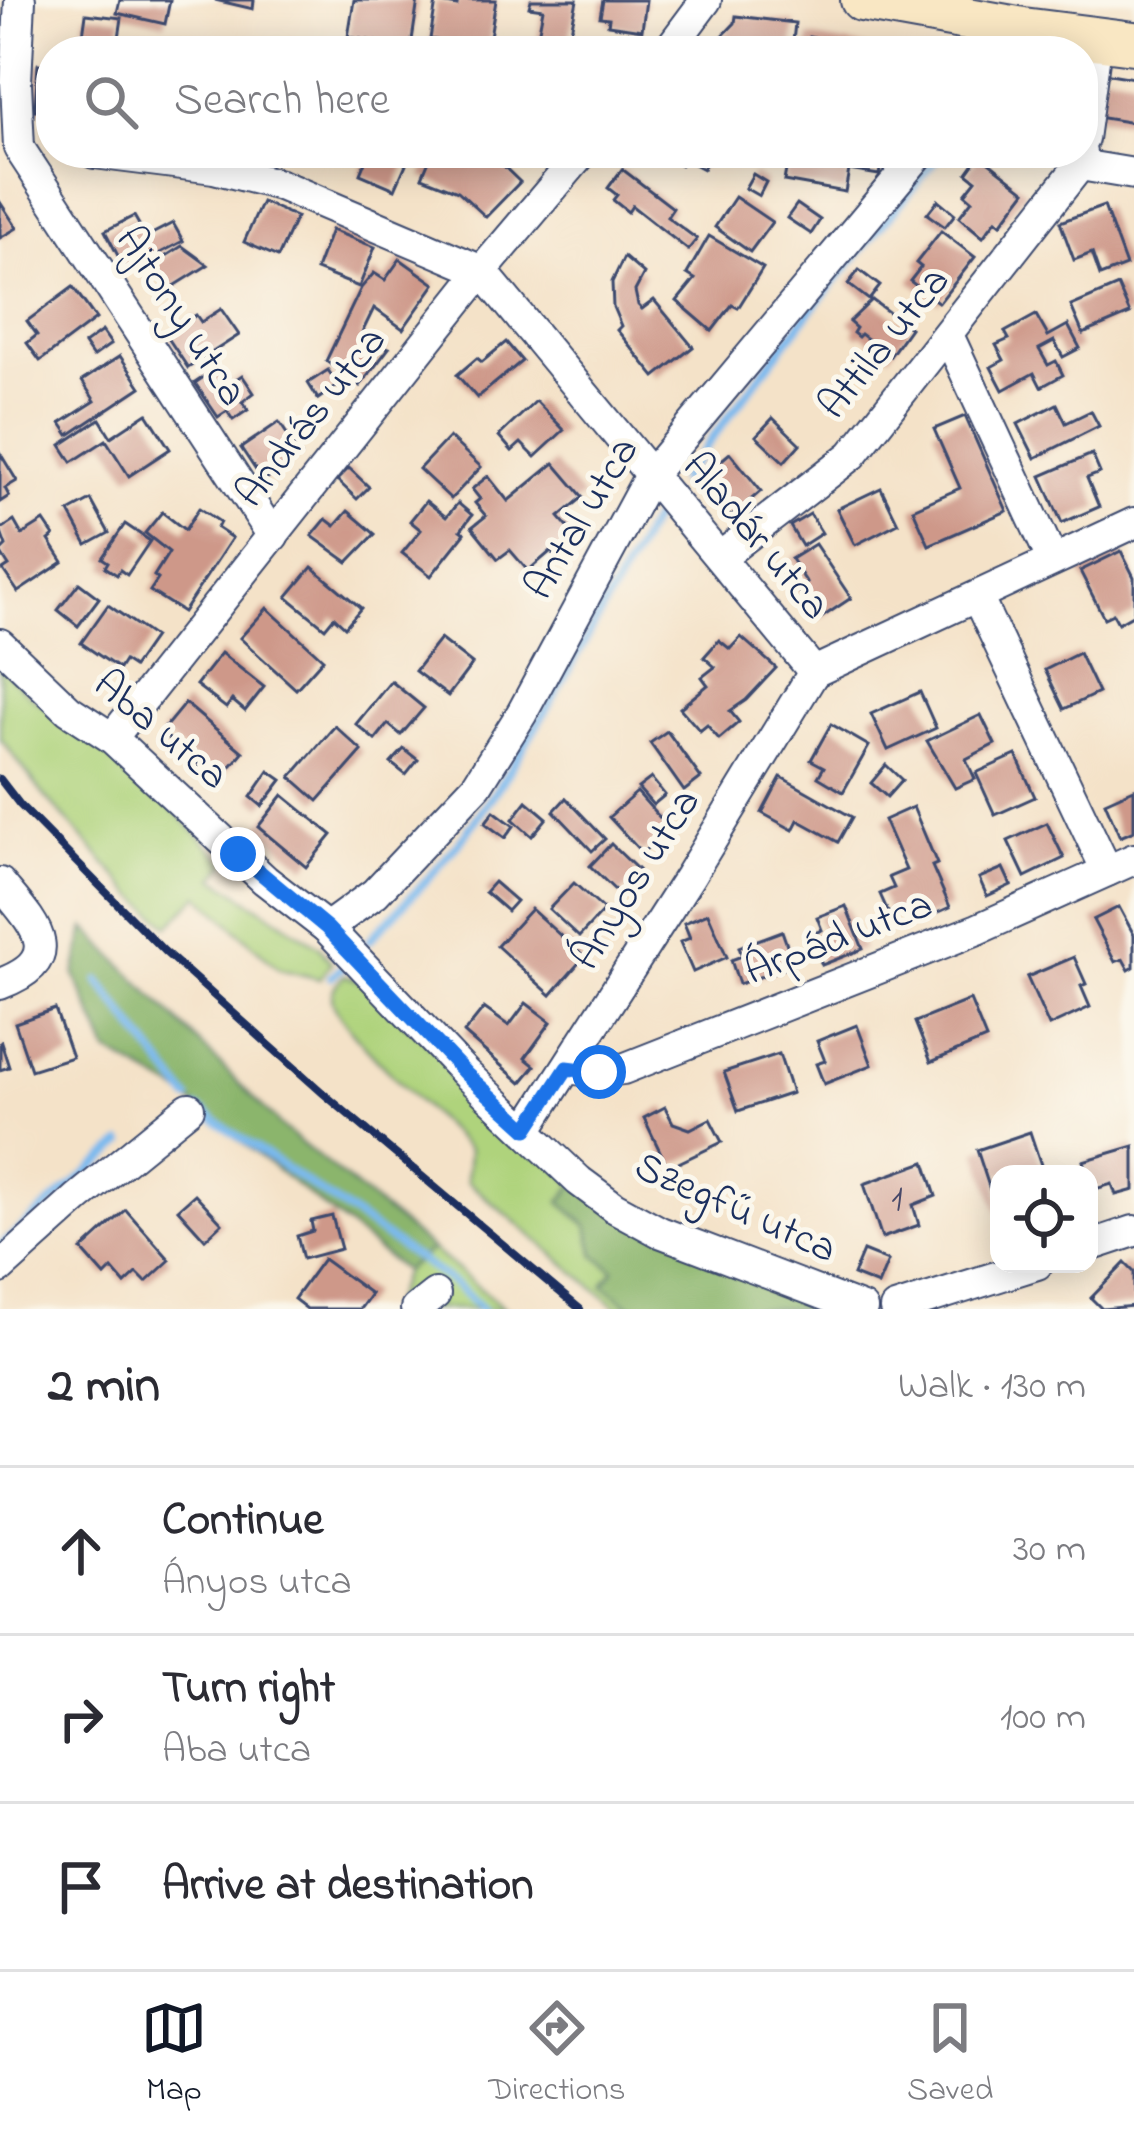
<!DOCTYPE html>
<meta charset="utf-8">
<style>
body{margin:0;font-family:"Indie Flower",sans-serif;background:#f2f2f3;color:#2b2b33}
.controls{position:absolute;right:36px;bottom:36px;display:grid;overflow:hidden;border-radius:24px;box-shadow:0 6px 30px #0003}
.controls button{width:108px;height:108px;display:grid;place-items:center;padding:0;border:0;border-bottom:3px solid #e1e1e2;background:#fff;color:#2b2b33;font:60px sans-serif}
.stop{position:absolute;width:36px;height:36px;margin:-27px;border:9px solid #1a73e8;border-radius:50%;background:#fff}
.stop.end{background:#1a73e8;border-color:#fff;box-shadow:0 3px 12px #0008}
.list{margin:0;padding:0;list-style:none}
h2{display:flex;justify-content:space-between;align-items:center;height:156px;margin:0;padding:0 48px;font-size:51px}
h2 small{font-size:39px;font-weight:400;color:#7c7c81}
.list li{display:grid;grid-template-columns:78px 1fr auto;gap:36px;align-items:center;box-sizing:border-box;height:168px;padding:0 48px;border-top:3px solid #e1e1e2}
.list b{display:block;font-size:45px;white-space:nowrap}
.list p{margin:0;font-size:39px;white-space:nowrap;color:#7c7c81}
.list em{font-size:39px;font-style:normal;color:#7c7c81}
.icon{flex:none;width:66px;height:66px;fill:none;stroke:currentColor;stroke-width:2;stroke-linecap:round;stroke-linejoin:round}
.map{position:relative;flex:none;width:1134px;height:1309px;overflow:hidden}
.search{position:absolute;background:#fff;box-shadow:0 6px 30px #0003;left:36px;right:36px;top:36px;height:132px;display:flex;align-items:center;gap:30px;box-sizing:border-box;padding:0 42px;border-radius:48px;color:#7c7c81;font-size:45px}
.sheet{height:660px;background:#fff}
nav{display:flex;justify-content:space-around;align-items:center;box-sizing:border-box;height:168px;border-top:3px solid #e1e1e2;background:#fff;font-size:33px;color:#7c7c81}
nav a{display:grid;justify-items:center;gap:6px}
nav .on{color:#111827}
.map>svg:first-child{display:block}
.green{fill:#afd37c;stroke:#65816d;stroke-width:3}
.forest{fill:#8bb56c;stroke:#537265;stroke-width:3}
.lines{fill:none;stroke-linecap:round;stroke-linejoin:round}
.stream{stroke:#7ab9ee;stroke-width:8}
.building{fill:#ce9889}
.minor-casing{stroke:#3c4a6e;stroke-width:34}
.secondary-casing{stroke:#3c4a6e;stroke-width:46}
.minor{stroke:#fff;stroke-width:30}
.secondary{stroke:#f9e7c3;stroke-width:42}
.rail{stroke:#1b2f5e;stroke-width:8}
.route{stroke:#1a73e8;stroke-width:15}
.labels{text-anchor:middle;dominant-baseline:central;stroke-width:10;stroke-linejoin:round;paint-order:stroke}
.number-label{font-size:36px;fill:#484969}
.street-label{font-size:42px;fill:#1b2f5e;stroke:#fbf7ec}
</style>
<div class="map">
<svg width="1134" height="1309" viewBox="0 0 1134 1309">
<rect width="100%" height="100%" fill="#fbf7ec"/>
<filter id="ink" filterUnits="userSpaceOnUse"><feTurbulence type="fractalNoise" baseFrequency=".00833" numOctaves="2"/><feDisplacementMap in="SourceGraphic" scale="24" xChannelSelector="R" yChannelSelector="G"/><feConvolveMatrix kernelMatrix="1 2 1 2 8 2 1 2 1" color-interpolation-filters="sRGB"/></filter>
<filter id="wash" filterUnits="userSpaceOnUse"><feTurbulence type="fractalNoise" baseFrequency=".004" numOctaves="4" result="noise"/><feDisplacementMap in="SourceGraphic" scale="48" xChannelSelector="R" yChannelSelector="G"/><feGaussianBlur stdDeviation="2.7" result="paint"/><feColorMatrix in="noise" values="0 0 0 0 0 0 0 0 0 0 0 0 0 0 0 0 0 1.4 0 .05"/><feComposite in="paint" operator="in"/></filter>
<g filter="url(#wash)">
<rect width="100%" height="100%" fill="#f4e2c8"/>
<g class="green">
<path d="M0,665C27,700 68,721 103,746C148,779 186,825 227,863L215,878L319,946L331,962L320,979L279,969L199,895L169,926L132,893L43,794L0,738Z"/>
<path d="M345,975L365,983L574,1184L560,1202L588,1226L595,1255L615,1270L604,1286L634,1309H619L467,1181L469,1150C444,1125 334,1025 332,998C332,987 338,982 345,975Z"/>
<path d="M432,1249L505,1309H398L392,1302L404,1271Z"/>
</g>
<g class="forest">
<path d="M85,927L285,1130L432,1249L404,1271L179,1092L108,1052L75,975Z"/>
<path d="M574,1184L832,1309H634L603,1285L614,1270L595,1255L588,1226L560,1202Z"/>
</g>
<g class="lines">
<g class="stream">
<path d="M680,480L807,315L942,153"/>
<path d="M369,940C406,902 444,864 474,822C543,726 596,619 654,517"/>
<path d="M331,977L344,965"/>
<path d="M99,981L189,1099"/>
<path d="M199,1109L457,1286L482,1309"/>
<path d="M0,1246L123,1143"/>
</g>
</g>
<g id="blocks">
<g class="building">
<path d="M120,0H170L165,24L117,13Z"/>
<path d="M215,0H254L253,9Z"/>
<path d="M354,0H418L411,47L348,37Z"/>
<path d="M458,0H496L488,49L430,39L436,2L457,6Z"/>
<path d="M531,0H577L567,51H535L543,9L529,7Z"/>
<path d="M603,0H646L642,30L608,25L609,18L600,17Z"/>
<path d="M86,14L122,18L117,51L81,49Z"/>
<path d="M736,16L795,23L792,51H708L735,23Z"/>
<path d="M809,37L876,49V51H807Z"/>
<path d="M38,64L51,65V111L35,110Z"/>
<path d="M1104,73L1134,78V123L1097,117Z"/>
<path d="M363,153H421L418,158L410,155L395,189L360,174L366,159L361,157Z"/>
<path d="M432,153H490L520,182L486,217L458,191L422,177Z"/>
<path d="M659,153H704L710,156L703,169L684,159L681,165Z"/>
<path d="M789,153H883L879,175L849,170L845,192L784,181Z"/>
<path d="M980,155L1026,191L1001,224L996,220L983,237L959,217L972,200L965,194L976,180L967,173Z"/>
<path d="M622,169L673,208L667,217L697,239L688,250L632,206L628,212L613,200L617,195L608,188Z"/>
<path d="M753,174L766,182L759,196L745,188Z"/>
<path d="M735,197L772,222L750,252L715,227Z"/>
<path d="M938,200L955,214L945,227L927,214Z"/>
<path d="M0,202L17,228L0,238Z"/>
<path d="M262,202L296,217L278,257L244,242Z"/>
<path d="M797,204L820,220L811,234L787,218Z"/>
<path d="M1104,206L1126,266L1100,276L1092,253L1074,260L1060,222Z"/>
<path d="M134,216L146,237L173,223L183,241L126,271L105,231Z"/>
<path d="M331,230L375,247L359,287L316,270Z"/>
<path d="M941,231L975,257L939,303L910,281L921,267L916,263Z"/>
<path d="M709,236L763,268L738,308L732,305L712,331L677,301L695,279L687,274Z"/>
<path d="M182,246L208,265L168,290L152,265Z"/>
<path d="M624,257L644,274L635,291L638,305L642,309L654,300L693,347L655,377L617,330L621,326L613,307L612,282Z"/>
<path d="M400,259L435,284L403,329L374,308L360,337L389,348L360,386L326,361L361,288L374,273L385,280Z"/>
<path d="M859,270L880,286L869,300L848,284Z"/>
<path d="M1118,286L1130,314L1083,334L1071,306Z"/>
<path d="M73,287L96,319L40,361L27,343L37,335L27,321Z"/>
<path d="M872,300L910,328L890,356L861,334L858,337L853,333L856,328L849,322Z"/>
<path d="M221,309L239,335L188,368L166,335L196,315L201,322Z"/>
<path d="M1036,315L1048,336L1068,325L1080,348L1063,357L1054,341L1039,349L1048,365L1056,361L1063,375L1041,387L1034,373L1003,390L991,367L1004,360L996,345L1009,339L1005,332Z"/>
<path d="M102,331L111,344L93,357L84,344Z"/>
<path d="M506,342L522,361L477,398L457,375L477,358L482,362Z"/>
<path d="M120,356L141,387L69,435L61,423L95,401L82,381Z"/>
<path d="M217,368L229,384L242,375L254,393L242,402L248,410L233,420L227,411L218,417L195,383Z"/>
<path d="M328,370L338,385L318,399L308,383Z"/>
<path d="M536,401L564,430L535,457L521,443L512,451L499,436Z"/>
<path d="M1057,404L1066,423L1091,411L1099,426L1035,458L1018,424Z"/>
<path d="M147,413L170,449L129,476L106,440L72,462L61,445L100,419L111,437Z"/>
<path d="M965,416L1007,511L929,545L913,509L960,488L934,429Z"/>
<path d="M773,418L800,444L784,462L756,436Z"/>
<path d="M279,422L301,455L263,481L241,448Z"/>
<path d="M449,437L481,467L451,499L419,469Z"/>
<path d="M0,453L17,481L5,488L9,496L0,502Z"/>
<path d="M730,453L761,491L731,517L704,486L716,475L711,469Z"/>
<path d="M1092,454L1100,473L1087,478L1099,507L1062,523L1041,476Z"/>
<path d="M554,463L583,497L559,517L577,538L555,557L551,551L528,571L510,550L498,559L472,527L486,516L475,503L480,499L472,489L488,476L508,501Z"/>
<path d="M349,468L369,487L357,499L337,480Z"/>
<path d="M881,488L898,523L855,545L837,509Z"/>
<path d="M91,500L109,533L87,545L69,512Z"/>
<path d="M426,501L446,517L458,503L472,515L461,530L465,533L431,576L402,553L421,530L410,521Z"/>
<path d="M199,508L220,522L217,528L232,538L183,612L150,591L158,579L154,576L169,552L145,533L162,512L185,530Z"/>
<path d="M348,511L375,534L348,562L312,536L326,519L335,526Z"/>
<path d="M810,514L822,533L802,546L790,526Z"/>
<path d="M14,521L22,535L44,521L54,536L49,540L63,562L18,592L3,570L9,566L0,552L6,546L0,530Z"/>
<path d="M125,524L150,541L127,575L120,570L117,575L105,567L108,562L102,558Z"/>
<path d="M815,544L851,598L818,620L798,589L807,583L791,559Z"/>
<path d="M1121,551L1134,577V614L1118,623L1113,614L1104,618L1080,571Z"/>
<path d="M312,567L361,608L345,627L334,617L325,628L287,597Z"/>
<path d="M79,583L99,598L78,626L58,610Z"/>
<path d="M108,605L154,637L133,667L124,661L119,669L81,643Z"/>
<path d="M267,608L323,659L296,689L240,638Z"/>
<path d="M741,637L776,668L746,700L730,711L739,722L719,739L707,725L700,731L680,708L708,685L702,677L715,667L704,657L719,640L730,649Z"/>
<path d="M440,639L472,664L448,696L415,671Z"/>
<path d="M221,653L264,687L245,711L232,700L226,708L196,685Z"/>
<path d="M1079,653L1098,693L1064,709L1045,670Z"/>
<path d="M391,681L424,708L401,735L388,724L375,740L356,724Z"/>
<path d="M920,692L936,728L888,750L871,714Z"/>
<path d="M185,703L243,752L215,785L197,770L200,765L161,732Z"/>
<path d="M981,715L995,744L966,759L975,779L955,788L927,741Z"/>
<path d="M831,724L869,746L843,792L818,777L824,767L811,760Z"/>
<path d="M335,726L362,751L318,801L291,777Z"/>
<path d="M667,731L701,778L684,791L650,743Z"/>
<path d="M404,749L418,760L406,775L391,763Z"/>
<path d="M1016,755L1035,797L995,815L976,773Z"/>
<path d="M886,765L902,780L887,797L871,783Z"/>
<path d="M269,771L282,780L262,806L251,797Z"/>
<path d="M781,777L852,817L838,842L798,820L793,830L762,813Z"/>
<path d="M651,778L665,795L653,805L638,788Z"/>
<path d="M1134,789V831L1120,837L1105,802Z"/>
<path d="M637,792L669,828L642,853L609,817Z"/>
<path d="M283,795L332,835L306,867L258,827Z"/>
<path d="M566,798L605,839L592,851L554,811Z"/>
<path d="M527,801L547,818L532,836L513,819Z"/>
<path d="M913,807L937,864L932,866L950,907L910,925L903,908L889,914L880,894L894,888L889,877L906,870L884,820Z"/>
<path d="M494,811L514,826L505,838L485,823Z"/>
<path d="M1047,823L1064,858L1025,877L1008,841Z"/>
<path d="M611,844L638,870L634,875L637,878L620,895L590,866Z"/>
<path d="M1003,868L1011,885L987,896L979,878Z"/>
<path d="M494,882L516,901L507,911L485,892Z"/>
<path d="M574,883L604,910L579,937L549,909Z"/>
<path d="M846,906L863,949L822,965L810,935L822,930L817,917Z"/>
<path d="M1119,907L1134,935V967L1129,970L1123,959L1115,962L1093,920Z"/>
<path d="M531,909L584,957L551,995L497,946Z"/>
<path d="M708,913L727,957L693,972L680,942L690,938L684,923Z"/>
<path d="M782,931L794,965L739,984L731,960L742,956L739,947Z"/>
<path d="M1074,957L1086,984L1081,986L1090,1007L1049,1026L1027,977Z"/>
<path d="M970,1000L986,1039L931,1062L915,1022Z"/>
<path d="M526,1003L551,1022L525,1058L535,1066L521,1083L464,1033L484,1008L509,1026Z"/>
<path d="M55,1009L72,1057L31,1070L15,1023Z"/>
<path d="M857,1025L872,1065L824,1084L816,1064L825,1061L817,1041Z"/>
<path d="M1,1042L9,1067L0,1070V1043Z"/>
<path d="M779,1054L792,1093L738,1111L724,1072Z"/>
<path d="M665,1107L673,1123L690,1129L710,1119L722,1142L668,1168L644,1118Z"/>
<path d="M1030,1132L1044,1174H999L998,1214L977,1150Z"/>
<path d="M1134,1146V1190L1116,1195L1112,1184L1092,1190L1083,1161Z"/>
<path d="M925,1162L936,1196L913,1205L919,1225L882,1238L864,1184Z"/>
<path d="M195,1194L222,1223L205,1239L178,1209Z"/>
<path d="M126,1210L170,1260L146,1282L137,1273L125,1284L112,1269L105,1276L82,1250Z"/>
<path d="M332,1216L341,1249L303,1259L297,1236L313,1231L311,1221Z"/>
<path d="M863,1251L888,1261L878,1285L853,1275Z"/>
<path d="M323,1259L371,1294L360,1309H307L294,1299Z"/>
<path d="M1125,1263L1134,1272V1306L1102,1309L1091,1298Z"/>
</g>
</g>
</g>
<g filter="url(#ink)">
<use href="#blocks" fill-opacity="0" stroke="#3c4a6e" stroke-width="3"/>
<g class="lines">
<defs>
<g id="minor">
<path d="M20,0L16,82L19,148L273,536"/>
<path d="M668,51L706,0"/>
<path d="M1083,139L1097,38"/>
<path d="M94,153L214,168L280,185L482,271L814,672"/>
<path d="M1080,165L1134,174"/>
<path d="M948,335L1052,559"/>
<path d="M720,557L852,455L1080,165L1081,153"/>
<path d="M978,599L1107,871"/>
<path d="M0,644L69,710L112,738L265,880L327,928L466,1074L579,1181L614,1207L660,1232L862,1309"/>
<path d="M814,672L1134,523"/>
<path d="M112,738L482,271L582,153"/>
<path d="M0,883C33,923 70,958 0,984"/>
<path d="M327,928L375,893L477,785L522,713L649,477L920,153"/>
<path d="M567,1068L599,1072L623,1069L978,929L1134,859"/>
<path d="M527,1129L689,877L814,672"/>
<path d="M1089,1246L1134,1231"/>
<path d="M0,1268L78,1198L189,1108"/>
<path d="M416,1309L435,1294"/>
<path d="M895,1309L1037,1264"/>
</g>
<path id="secondary" d="M862,0L1023,29L1134,43"/>
</defs>
<use href="#minor" class="minor-casing"/>
<use href="#secondary" class="secondary-casing"/>
<use href="#minor" class="minor"/>
<use href="#secondary" class="secondary"/>
<path class="rail" d="M0,779L20,805L164,951L324,1094L580,1309"/>
</g>
</g>
<g class="lines" filter="url(#ink)">
<path class="route" d="M238,854L327,928L466,1074L527,1129L567,1068L599,1072"/>
</g>
<g class="labels">
<g class="number-label">
<text x="897" y="1200">1</text>
</g>
<g class="street-label">
<text transform="translate(180 317) rotate(57)">Ajtony utca</text>
<text transform="translate(885 344) rotate(-51)">Attila utca</text>
<text transform="translate(312 418) rotate(-52)">András utca</text>
<text transform="translate(583 519) rotate(-59)">Antal utca</text>
<text transform="translate(755 537) rotate(50)">Aladár utca</text>
<text transform="translate(160 731) rotate(40)">Aba utca</text>
<text transform="translate(637 880) rotate(-58)">Ányos utca</text>
<text transform="translate(839 939) rotate(-21)">Árpád utca</text>
<text transform="translate(735 1209) rotate(24)">Szegfű utca</text>
</g>
</g>
</svg>
<div class="controls">
<button><svg class="icon" aria-label="locate" viewBox="0 0 24 24"><circle cx="12" cy="12" r="6"/><path d="M12 2v4M12 18v4M2 12h4M18 12h4"/></svg></button>
</div>
<div class="stop" style="left:599px;top:1072px"></div>
<div class="stop end" style="left:238px;top:854px"></div>
<div class="search"><svg class="icon" aria-label="search" viewBox="0 0 24 24"><circle cx="10" cy="10" r="6"/><path d="M15 15l6 6"/></svg>Search here</div>
</div>
<section class="sheet">
<h2>2 min<small>Walk · 130 m</small></h2>
<ul class="list">
<li><svg class="icon" aria-label="ahead" viewBox="0 0 24 24"><path d="M12 20V5M6 11l6-6 6 6"/></svg><div><b>Continue</b><p>Ányos utca</p></div><em>30 m</em></li>
<li><svg class="icon" aria-label="right" viewBox="0 0 24 24"><path d="M7 20v-9h11M14 6l5 5-5 5"/></svg><div><b>Turn right</b><p>Aba utca</p></div><em>100 m</em></li>
<li><svg class="icon" aria-label="arrive" viewBox="0 0 24 24"><path d="M6 21V4h12l-3 4 3 4H6"/></svg><div><b>Arrive at destination</b></div></li>
</ul>
</section>
<nav>
<a class="on"><svg class="icon" aria-label="map" viewBox="0 0 24 24"><path d="M3 6l6-2 6 2 6-2v14l-6 2-6-2-6 2zM9 4v14M15 6v14"/></svg>Map</a>
<a><svg class="icon" aria-label="directions" viewBox="0 0 24 24"><path d="M12 3l9 9-9 9-9-9zM9 14v-3h6M13 9l2 2-2 2"/></svg>Directions</a>
<a><svg class="icon" aria-label="saved" viewBox="0 0 24 24"><path d="M7 4h10v16l-5-4-5 4z"/></svg>Saved</a>
</nav>
